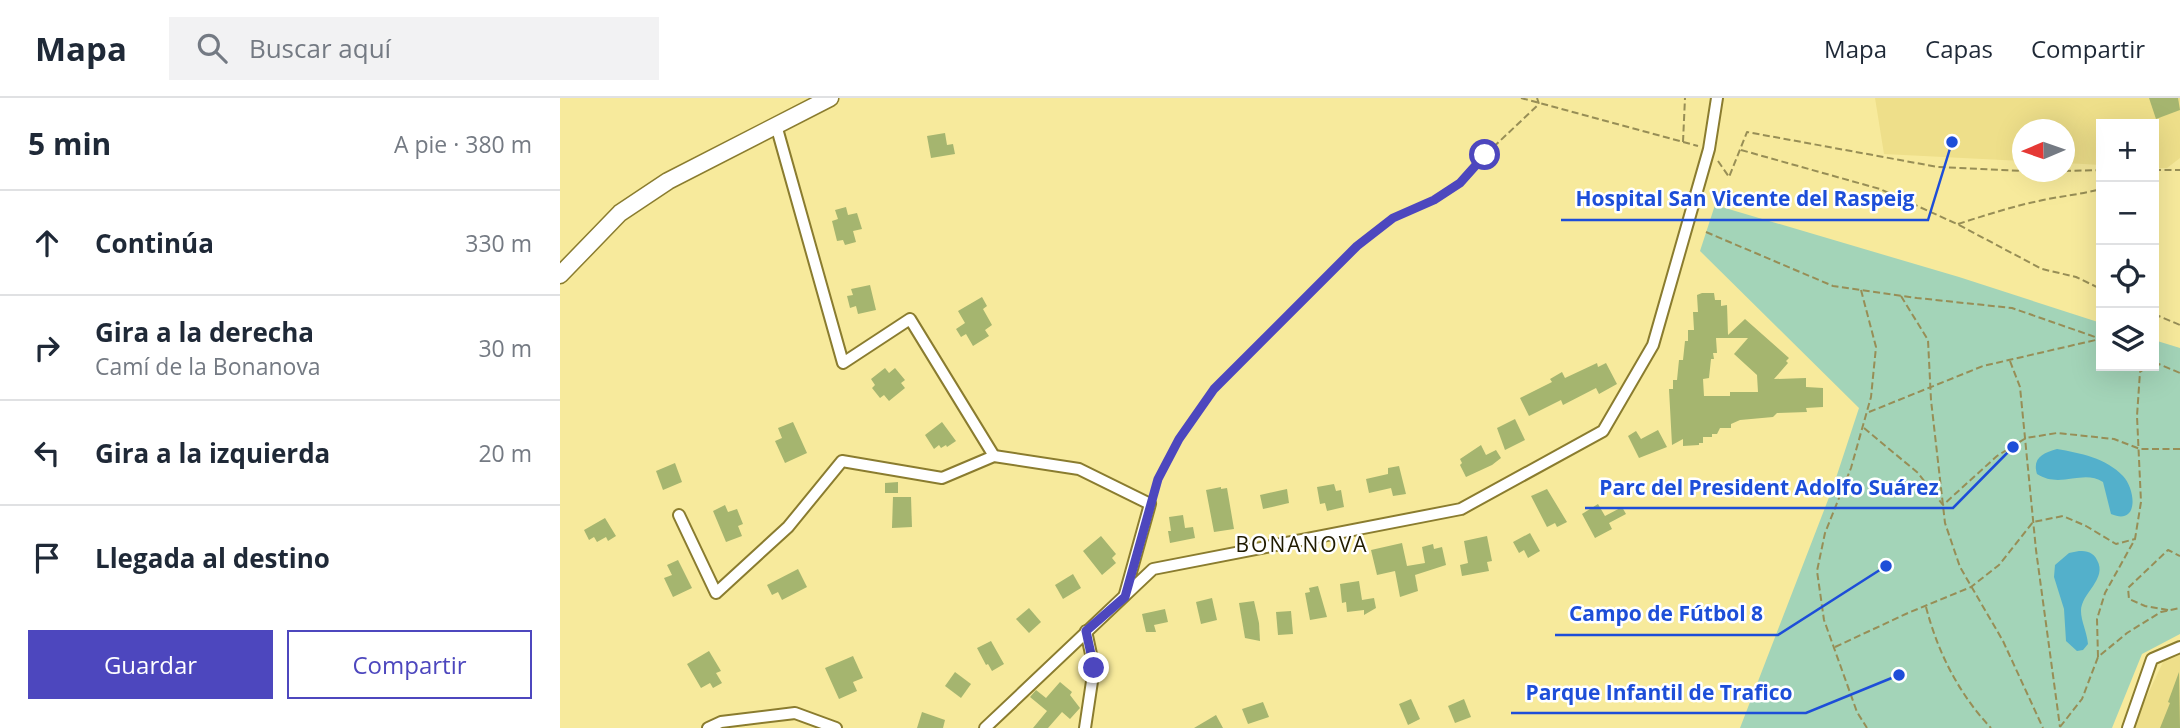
<!DOCTYPE html>
<html lang="es">
<meta charset="utf-8">
<style>
body{margin:0;font-family:"Open Sans",sans-serif;background:#f2f2f3;color:#1f2937}
.controls{position:absolute;right:21px;top:21px;display:grid;overflow:hidden;border-radius:0px;box-shadow:0 7px 28px #0002}
.controls button{width:63px;height:63px;display:grid;place-items:center;padding:0;border:0;border-bottom:2px solid #e0e1e3;background:#fff;color:#1f2937;font:35px sans-serif}
.compass{position:absolute;left:1452px;top:21px;width:63px;height:63px;border-radius:50%;background:#fff;box-shadow:0 7px 28px #0002;rotate:268deg}
.stop{position:absolute;width:21px;height:21px;margin:-16px;border:5px solid #4d47be;border-radius:50%;background:#fff}
.stop.end{background:#4d47be;border-color:#fff;box-shadow:0 2px 7px #0008}
.list{margin:0;padding:0;list-style:none}
h2{display:flex;justify-content:space-between;align-items:center;height:91px;margin:0;padding:0 28px;font-size:30px}
h2 small{font-size:23px;font-weight:400;color:#747a83}
.list li{display:grid;grid-template-columns:46px 1fr auto;gap:21px;align-items:center;box-sizing:border-box;height:105px;padding:0 28px;border-top:2px solid #e0e1e3}
.list b{display:block;font-size:26px;white-space:nowrap}
.list p{margin:0;font-size:23px;white-space:nowrap;color:#747a83}
.list em{font-size:23px;font-style:normal;color:#747a83}
.actions{display:flex;gap:14px;padding:21px 28px}
.actions a{flex:1;padding:16px 0;border:2px solid #4d47be;border-radius:0px;text-align:center;font-size:24px;color:#4d47be}
.actions .main{background:#4d47be;color:#fff}
.icon{flex:none;width:38px;height:38px;fill:none;stroke:currentColor;stroke-width:2;stroke-linecap:round;stroke-linejoin:round}
.map{position:relative;flex:none;width:1620px;height:630px;overflow:hidden}
header{display:flex;align-items:center;gap:42px;box-sizing:border-box;height:98px;padding:0 35px;background:#fff;border-bottom:2px solid #e0e1e3}
header strong{font-size:33px}
nav{display:flex;gap:38px;margin-inline-start:auto;font-size:24px}
.search{width:490px;height:63px;background:#f2f2f3;display:flex;align-items:center;gap:18px;box-sizing:border-box;padding:0 24px;border-radius:0px;color:#747a83;font-size:26px}
main{display:flex}
aside{flex:1;background:#fff}
.map>svg:first-child{display:block}
.built{fill:#eedf8a}
.green{fill:#a3d4b8}
.water{fill:#53b0cb}
.building{fill:#a5b56f;fill-rule:evenodd}
.lines{fill:none;stroke-linecap:round;stroke-linejoin:round}
.street-casing{stroke:#8a7c2f;stroke-width:14}
.secondary-casing{stroke:#8a7c2f;stroke-width:19}
.path{stroke:#978e56;stroke-width:2;stroke-dasharray:7 3.5;stroke-linecap:butt}
.street{stroke:#fff;stroke-width:10}
.secondary{stroke:#fff;stroke-width:16}
.route{stroke:#4d47be;stroke-width:9}
.labels{text-anchor:middle;dominant-baseline:central;stroke-width:5;stroke-linejoin:round;paint-order:stroke}
.neighbourhood-label{font-size:21px;letter-spacing:2px;fill:#201b00;stroke:#fff}
.leader{fill:none;stroke:#1d4ed8;stroke-width:2.5}
.callout-dot{fill:#1d4ed8;stroke:#fff;stroke-width:2.5}
.callout-label{font-size:21px;text-anchor:middle;font-weight:bold;fill:#1d4ed8;stroke:#fff;stroke-width:5;stroke-linejoin:round;paint-order:stroke}
</style>
<header>
<strong>Mapa</strong>
<div class="search"><svg class="icon" aria-label="search" viewBox="0 0 24 24"><circle cx="10" cy="10" r="6"/><path d="M15 15l6 6"/></svg>Buscar aquí</div>
<nav><a>Mapa</a><a>Capas</a><a>Compartir</a></nav>
</header>
<main>
<aside>
<h2>5 min<small>A pie · 380 m</small></h2>
<ul class="list">
<li><svg class="icon" aria-label="ahead" viewBox="0 0 24 24"><path d="M12 20V5M6 11l6-6 6 6"/></svg><div><b>Continúa</b></div><em>330 m</em></li>
<li><svg class="icon" aria-label="right" viewBox="0 0 24 24"><path d="M7 20v-9h11M14 6l5 5-5 5"/></svg><div><b>Gira a la derecha</b><p>Camí de la Bonanova</p></div><em>30 m</em></li>
<li><svg class="icon" aria-label="left" viewBox="0 0 24 24"><path d="M17 20v-9H6M10 6l-5 5 5 5"/></svg><div><b>Gira a la izquierda</b></div><em>20 m</em></li>
<li><svg class="icon" aria-label="arrive" viewBox="0 0 24 24"><path d="M6 21V4h12l-3 4 3 4H6"/></svg><div><b>Llegada al destino</b></div></li>
</ul>
<div class="actions"><a class="main">Guardar</a><a>Compartir</a></div>
</aside>
<div class="map">
<svg width="1620" height="630" viewBox="0 0 1620 630">
<rect width="100%" height="100%" fill="#f7ea9c"/>
<g class="built">
<path d="M1315,0H1620V60L1607,70H1594V26H1541V67L1505,65L1504,32H1462V63L1324,56Z"/>
<path d="M1620,555V630H1572L1603,564Z"/>
</g>
<path class="green" d="M1155,107L1399,179L1541,225V268H1594V242L1620,250V536L1582,556L1552,630H1180L1273,389L1299,310L1140,153Z"/>
<g class="water">
<path d="M1497,351C1520,355 1546,360 1563,378C1576,392 1579,428 1551,416L1543,384C1523,371 1500,391 1477,376C1472,360 1483,355 1497,351Z"/>
<path d="M1519,453C1527,453 1533,454 1537,462C1548,481 1521,495 1521,513C1521,523 1527,534 1528,546L1523,552L1517,553L1506,543L1504,511L1494,479L1495,467L1509,455Z"/>
</g>
<g class="building">
<path d="M1589,0H1618L1620,12L1596,21Z"/>
<path d="M385,35L387,47L393,46L395,56L371,60L367,38Z"/>
<path d="M286,109L288,117L297,115L302,131L293,133L296,144L285,147L283,142L277,143L272,123L278,121L275,112Z"/>
<path d="M310,187L316,212L298,216L296,208L290,210L287,198L293,197L291,191Z"/>
<path d="M1142,195H1154L1155,202H1161V208L1167,207L1168,237L1185,221L1229,260L1226,263L1228,265L1214,281L1246,280V289L1263,290V309L1246,310L1247,314L1217,315L1213,319L1180,322L1171,326V330H1160L1157,336H1152V339H1143V345H1139V347L1123,348V341L1112,347L1109,291H1113V282H1117L1119,262H1123L1125,243H1128V232H1134L1133,214H1138L1137,197ZM1156,240H1188L1174,256L1197,277L1198,294H1170V298H1144L1143,281L1149,280L1151,261H1154L1153,255H1157Z"/>
<path d="M422,199L427,208L423,211L432,227L425,232L429,238L413,248L406,236L401,239L396,231L405,225L398,213Z"/>
<path d="M1037,265L1038,269L1046,265L1057,286L1039,296L1036,290L1003,307L1001,302L969,318L960,300L992,284L990,281L1002,274L1005,280Z"/>
<path d="M325,270L329,275L335,270L345,282L341,285L345,290L329,303L324,297L320,300L312,290L315,287L311,281Z"/>
<path d="M955,321L965,342L945,352L937,330Z"/>
<path d="M233,324L247,355L225,365L215,343L222,340L218,330Z"/>
<path d="M382,324L396,343L387,349L386,347L381,350L379,347L374,351L365,337Z"/>
<path d="M1098,332L1107,349L1079,360L1068,338L1076,333L1081,341Z"/>
<path d="M921,347L926,357L936,352L941,360L932,367L906,379L900,367L902,365L900,361Z"/>
<path d="M115,365L122,384L103,392L96,373Z"/>
<path d="M839,368L846,396L833,398L831,390L809,395L806,381L828,376V370Z"/>
<path d="M338,384V395H325V385Z"/>
<path d="M774,386L776,393L781,392L784,409L767,413L765,405L760,406L757,389Z"/>
<path d="M661,389V391L667,390L674,431L654,434L646,392Z"/>
<path d="M727,391L729,405L703,411L700,397Z"/>
<path d="M987,391L1007,424L997,429L995,425L987,429L971,398Z"/>
<path d="M333,399H351L352,429L332,430Z"/>
<path d="M1038,406L1045,418L1062,409L1066,416L1049,425L1052,431L1035,440L1022,416Z"/>
<path d="M165,407L168,414L177,411L183,426L178,428L182,438L166,444L153,413Z"/>
<path d="M623,417L625,430L633,429L635,440L610,445L608,433H611L609,419Z"/>
<path d="M45,420L56,438L48,443L46,439L37,444L34,439L29,442L24,432Z"/>
<path d="M970,435L980,453L968,460L964,452L959,455L953,444Z"/>
<path d="M541,438L556,456L552,460L556,465L542,477L523,453Z"/>
<path d="M927,438L932,463L927,464L929,473L902,478L900,467L908,465L904,443Z"/>
<path d="M842,445L847,468L865,465L862,449L873,446L874,451L882,449L886,467L855,477L858,493L840,499L835,473L817,477L811,452Z"/>
<path d="M118,462L132,490L113,499L104,480L112,477L107,467Z"/>
<path d="M238,471L247,489L222,502L218,494L212,497L207,487Z"/>
<path d="M513,476L521,490L503,501L495,487Z"/>
<path d="M799,483L802,502L814,500L816,510L804,517V512L787,514L786,504L782,505L780,486Z"/>
<path d="M758,488L767,519L750,522L745,495L750,494L749,490Z"/>
<path d="M652,500L657,522L641,526L636,504Z"/>
<path d="M694,503L699,525L700,543L685,540L679,505Z"/>
<path d="M469,510L481,524L469,535L456,521Z"/>
<path d="M605,511L608,524L594,527L596,534H586L582,516Z"/>
<path d="M731,513L733,536L718,537L716,514Z"/>
<path d="M431,543L444,566L432,573L428,566L426,567L417,550Z"/>
<path d="M149,553L161,573L156,575L162,585L153,590L150,585L141,590L127,566Z"/>
<path d="M293,558L303,580L293,584L297,593L279,601L265,570Z"/>
<path d="M395,574L411,586L401,600L385,588Z"/>
<path d="M1619,574L1620,630H1600L1610,605L1608,604Z"/>
<path d="M500,584L512,594L510,597L520,610L510,621L502,614L488,630H473L487,613L470,599L476,592L486,600Z"/>
<path d="M851,601L860,621L848,627L839,606Z"/>
<path d="M904,601L911,619L895,625L888,608Z"/>
<path d="M703,604L709,619L688,626L682,611Z"/>
<path d="M362,614L385,622L383,630H357Z"/>
<path d="M656,617L663,630H634Z"/>
</g>
<g class="lines">
<defs>
<g id="street">
<path d="M216,27L283,265L350,221L434,358"/>
<path d="M119,417L156,495L228,429L282,363L382,380L434,358L519,371L590,406L565,496"/>
<path d="M148,630L161,624L235,615L276,630"/>
<path d="M425,630L593,471L901,411L1043,333L1093,247L1149,51L1157,0"/>
<path d="M525,630L534,570L526,533"/>
<path d="M1568,630L1592,561L1620,549"/>
</g>
<path id="secondary" d="M0,177L60,115L108,83L270,0"/>
</defs>
<use href="#street" class="street-casing"/>
<use href="#secondary" class="secondary-casing"/>
<g class="path">
<path d="M961,0L1138,48"/>
<path d="M1123,44L1125,0"/>
<path d="M1181,52L1320,91L1397,126L1482,171L1516,179L1541,191"/>
<path d="M1158,63L1169,79L1187,34L1378,69L1462,73"/>
<path d="M1594,72H1620"/>
<path d="M1504,73L1541,72"/>
<path d="M1398,126C1426,117 1454,108 1483,102C1503,98 1522,96 1541,91"/>
<path d="M1146,134L1273,188L1357,200L1452,210L1541,241"/>
<path d="M1301,192L1316,249L1311,299L1291,370L1265,435L1257,473L1264,522L1297,614L1307,630"/>
<path d="M1341,198L1368,242L1371,302L1385,425L1400,469L1443,543L1483,630"/>
<path d="M1594,216L1620,227"/>
<path d="M1450,263L1460,289L1476,452L1500,629"/>
<path d="M1594,264L1620,275"/>
<path d="M1309,314L1423,268L1540,241"/>
<path d="M1304,330L1358,375L1383,407L1437,358L1466,340L1497,335L1554,341L1580,351H1620"/>
<path d="M594,395L598,381L619,341L654,291L797,148L833,120L874,102L900,85L925,57L979,6L977,0"/>
<path d="M1366,509C1378,555 1399,596 1431,630"/>
<path d="M1608,512L1585,508L1569,501L1568,490L1608,452L1620,458"/>
<path d="M1275,549L1348,515L1411,489L1439,467L1473,424L1503,418L1526,428L1556,446L1575,441"/>
<path d="M1538,559L1537,521L1545,495L1575,441L1581,404L1577,318L1580,274L1588,268"/>
<path d="M1500,629L1522,601L1538,559L1567,535L1601,514L1620,510"/>
</g>
<use href="#street" class="street"/>
<use href="#secondary" class="secondary"/>
</g>
<g class="lines">
<path class="route" d="M534,570L526,533L565,499L598,381L619,341L654,291L797,148L833,120L874,102L900,85L925,57"/>
</g>
<g class="labels">
<g class="neighbourhood-label">
<text x="742" y="446">BONANOVA</text>
</g>
</g>
<path class="leader" d="M1392 44L1368 122H1001M1453 349L1393 410H1025M1326 468L1218 537H995M1339 577L1246 615H951"/>
<g class="callout-dot">
<circle cx="1392" cy="44" r="7"/>
<circle cx="1453" cy="349" r="7"/>
<circle cx="1326" cy="468" r="7"/>
<circle cx="1339" cy="577" r="7"/>
</g>
<g class="callout-label">
<text x="1185" y="108">Hospital San Vicente del Raspeig</text>
<text x="1209" y="397">Parc del President Adolfo Suárez</text>
<text x="1106" y="523">Campo de Fútbol 8</text>
<text x="1099" y="602">Parque Infantil de Trafico</text>
</g>
</svg>
<div class="controls">
<button>+</button>
<button>−</button>
<button><svg class="icon" aria-label="locate" viewBox="0 0 24 24"><circle cx="12" cy="12" r="6"/><path d="M12 2v4M12 18v4M2 12h4M18 12h4"/></svg></button>
<button><svg class="icon" aria-label="layers" viewBox="0 0 24 24"><path d="M12 4l9 5-9 5-9-5zM3 14l9 5 9-5"/></svg></button>
</div>
<svg class="compass" viewBox="-18 -18 36 36"><path d="M0-13l5 13h-10z" fill="#e53935"/><path d="M0 13l5-13h-10z" fill="#747a83"/></svg>
<div class="stop" style="left:925px;top:57px"></div>
<div class="stop end" style="left:534px;top:570px"></div>
</div>
</main>
